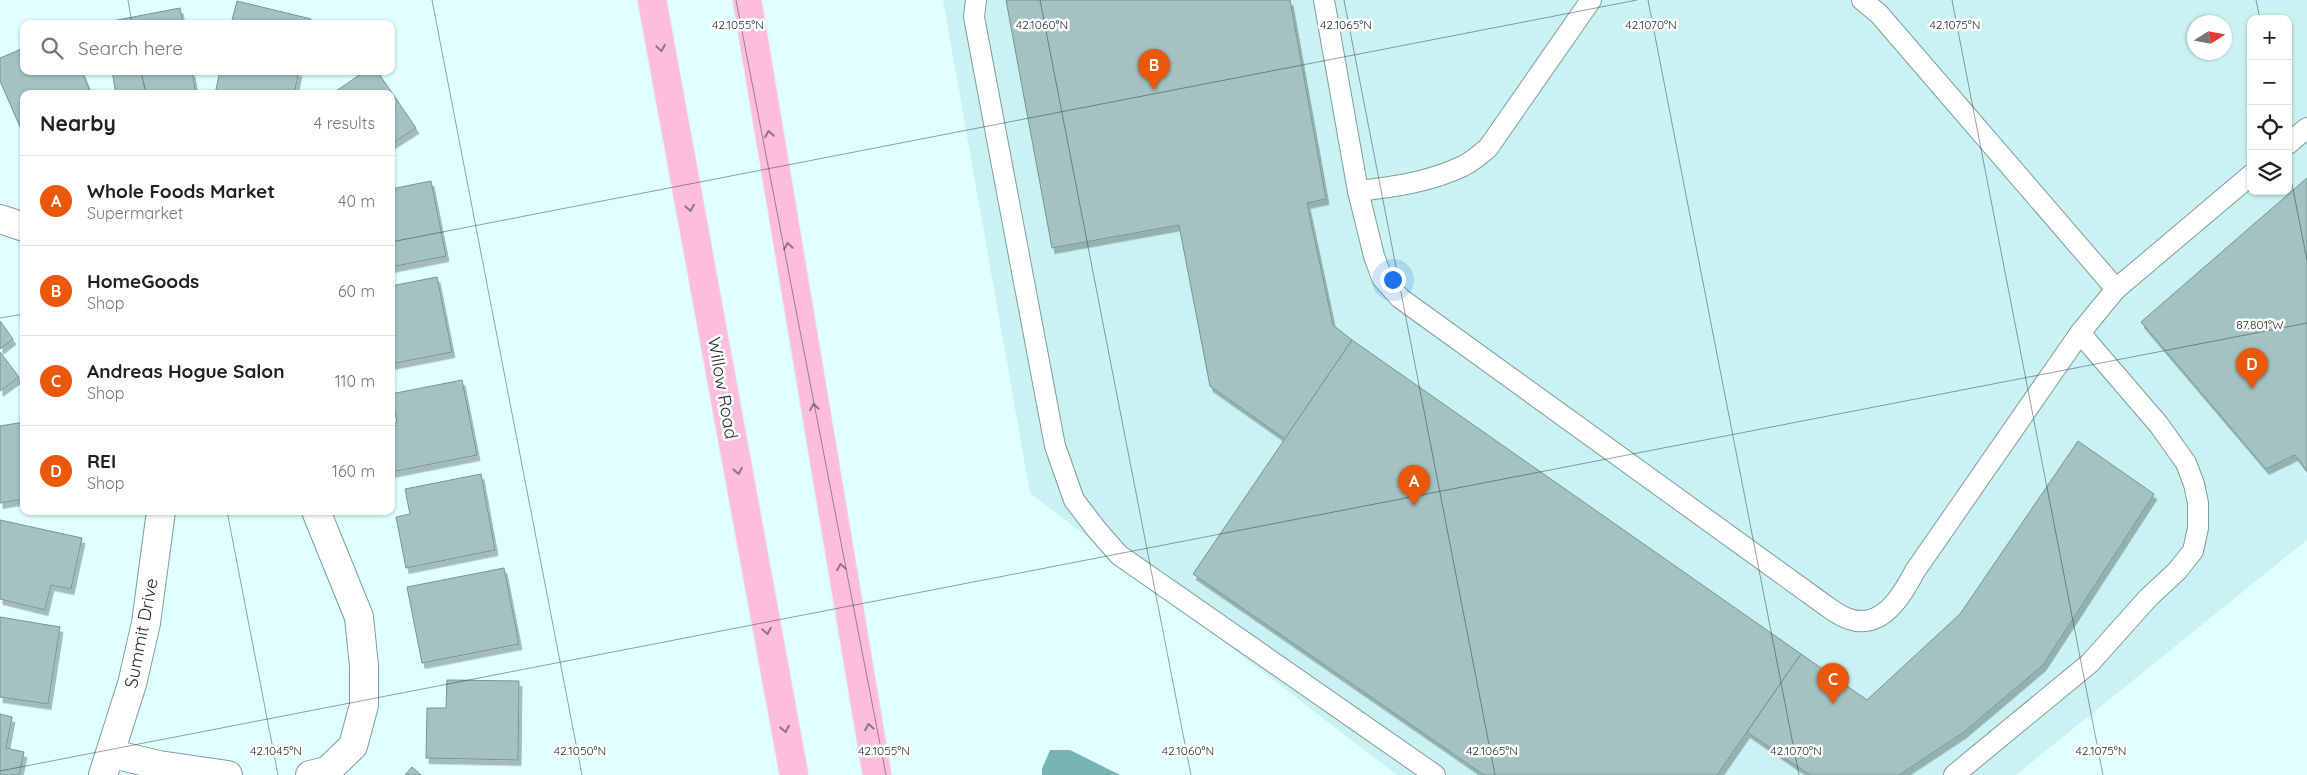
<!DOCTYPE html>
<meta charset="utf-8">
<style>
body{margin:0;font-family:Quicksand,sans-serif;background:#f6f6f6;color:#202124}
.controls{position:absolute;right:15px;top:15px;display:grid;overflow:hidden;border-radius:10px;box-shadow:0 1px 4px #0004}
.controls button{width:45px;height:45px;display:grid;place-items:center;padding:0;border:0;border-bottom:1px solid #e0e0e0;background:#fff;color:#202124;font:25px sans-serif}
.compass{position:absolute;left:2187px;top:15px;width:45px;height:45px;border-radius:50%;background:#fff;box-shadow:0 1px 4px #0004;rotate:79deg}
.you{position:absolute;left:1392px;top:279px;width:18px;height:18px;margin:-12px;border:4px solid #fff;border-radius:50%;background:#1a73e8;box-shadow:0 0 0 8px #1a73e833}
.badge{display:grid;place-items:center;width:32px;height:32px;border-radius:50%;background:#ea580c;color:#fff;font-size:16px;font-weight:700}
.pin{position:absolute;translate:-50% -41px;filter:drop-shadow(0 1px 2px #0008)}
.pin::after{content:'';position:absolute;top:26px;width:18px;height:15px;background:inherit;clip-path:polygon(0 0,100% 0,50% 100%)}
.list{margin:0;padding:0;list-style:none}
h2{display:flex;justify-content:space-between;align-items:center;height:65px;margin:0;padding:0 20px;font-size:21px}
h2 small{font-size:16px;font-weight:400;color:#757577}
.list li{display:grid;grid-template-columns:32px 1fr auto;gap:15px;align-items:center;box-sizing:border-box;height:90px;padding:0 20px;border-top:1px solid #e0e0e0}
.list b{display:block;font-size:19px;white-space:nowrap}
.list p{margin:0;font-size:16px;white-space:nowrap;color:#757577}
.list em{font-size:16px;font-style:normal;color:#757577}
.icon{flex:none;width:28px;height:28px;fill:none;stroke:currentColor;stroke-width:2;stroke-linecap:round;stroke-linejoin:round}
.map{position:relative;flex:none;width:2307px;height:775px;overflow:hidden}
.search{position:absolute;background:#fff;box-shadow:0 1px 4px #0004;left:20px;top:20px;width:375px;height:55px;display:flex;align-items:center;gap:12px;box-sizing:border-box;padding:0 18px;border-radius:10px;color:#757577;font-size:19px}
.panel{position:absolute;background:#fff;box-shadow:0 1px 4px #0004;left:20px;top:90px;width:375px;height:425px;border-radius:10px}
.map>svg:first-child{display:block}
.built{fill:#caf2f2;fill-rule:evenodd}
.water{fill:#79b3b4}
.building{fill:#a5c2c3;stroke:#779494;filter:url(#shadow)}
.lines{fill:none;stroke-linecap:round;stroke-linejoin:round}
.service-casing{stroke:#7f9c9d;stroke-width:22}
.minor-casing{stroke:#7f9c9d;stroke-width:30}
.primary-casing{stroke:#e5e6e6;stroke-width:30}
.service{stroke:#fff;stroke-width:20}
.minor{stroke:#fff;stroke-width:28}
.primary{stroke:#febdda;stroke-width:28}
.oneway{stroke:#907684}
.ticks{fill:none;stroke:#232f2f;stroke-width:1;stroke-opacity:0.45}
.labels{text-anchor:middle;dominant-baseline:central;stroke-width:5;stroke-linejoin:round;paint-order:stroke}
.street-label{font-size:18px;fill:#232f2f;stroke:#fff}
.ticks-label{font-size:12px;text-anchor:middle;fill:#232f2f;stroke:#fff;stroke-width:5;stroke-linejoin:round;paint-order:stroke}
</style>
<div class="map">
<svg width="2307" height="775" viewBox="0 0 2307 775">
<defs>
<filter id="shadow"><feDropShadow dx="3" dy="5.5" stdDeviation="0" flood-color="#0004"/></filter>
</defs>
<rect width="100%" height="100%" fill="#e0ffff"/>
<path class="built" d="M943,0H2307V540L2016,775H1397L1030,493ZM2251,19H2288V191H2251ZM2194,22H2224V52H2194Z"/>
<path class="water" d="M1050,750H1070L1120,775H1042V769Z"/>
<g class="building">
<path d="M1006,0H1290L1326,199L1307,203L1333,325L1352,340L1285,439L1210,386L1179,225L1052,248Z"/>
<path d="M237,1L311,19L310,24H231Z"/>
<path d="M180,8L183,24H102V23Z"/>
<path d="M24,48V71H82L91,94H24V136L0,81V58Z"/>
<path d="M112,71H192L196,94H145L144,90L116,94Z"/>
<path d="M220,71H299L294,94H215Z"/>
<path d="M365,71H377L416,128L391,144V94H332Z"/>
<path d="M2307,178V471L2295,455L2266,469L2141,322Z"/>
<path d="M431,181L446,256L391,267V189Z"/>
<path d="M437,277L452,352L391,364V286Z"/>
<path d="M0,321L13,339L0,349Z"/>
<path d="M1352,340L1801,654L1717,775H1484L1193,574Z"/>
<path d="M0,352L19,377L0,391Z"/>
<path d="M462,380L477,455L391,472V423L397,422L391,394Z"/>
<path d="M24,422V499L0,503V426Z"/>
<path d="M2078,441L2154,494L2043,665L1964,732L1899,775H1810L1747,732L1801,654L1867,700L1960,614Z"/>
<path d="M481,474L495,550L406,568L396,517L410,514L405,489Z"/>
<path d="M0,520L82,538L71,589L51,585L45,610L0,599Z"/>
<path d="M504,568L519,644L422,663L407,587Z"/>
<path d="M0,617L60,627L48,704L0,697Z"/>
<path d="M447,680L519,681L518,760L426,758L427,708H446Z"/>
<path d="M0,714L12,717L6,748L24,752L19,775H0Z"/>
<path d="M412,767L421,775H405Z"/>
</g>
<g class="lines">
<defs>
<g id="service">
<path d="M976,0L974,17L1055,446L1074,500L1097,530L1119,555L1435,775"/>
<path d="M1324,0L1358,191L1374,256L1382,278L1400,298L1825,605C1832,610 1840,616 1849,619C1882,630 1902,596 1915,571L2080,333L2116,289L2251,175"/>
<path d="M1862,0L1879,14L2116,289"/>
<path d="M2288,144L2307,128"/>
<path d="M1358,191C1394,187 1430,182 1463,166C1472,162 1481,154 1488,148L1591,0"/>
<path d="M1954,775L2090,663L2148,598L2177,571L2193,551L2198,528V503L2194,484L2186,463L2159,425L2080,333"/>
</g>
<g id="minor">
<path d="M0,219L24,227"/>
<path d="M112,754L159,765L228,775"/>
<path d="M103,775L132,684L146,623L161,511"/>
<path d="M310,775L327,771L353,746L364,705V666L359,617L316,511"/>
</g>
<g id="primary">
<path d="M652,0L794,775"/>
<path d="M747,0L877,775"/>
</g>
</defs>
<use href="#service" class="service-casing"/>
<use href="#minor" class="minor-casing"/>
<use href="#primary" class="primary-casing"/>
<use href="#service" class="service"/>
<use href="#minor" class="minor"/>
<use href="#primary" class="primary"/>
</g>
<defs><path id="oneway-chevron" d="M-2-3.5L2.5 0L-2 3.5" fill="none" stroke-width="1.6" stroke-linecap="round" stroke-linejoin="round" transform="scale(1.25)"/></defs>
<g class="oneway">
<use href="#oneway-chevron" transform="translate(661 48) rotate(80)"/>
<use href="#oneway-chevron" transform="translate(769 134) rotate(-99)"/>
<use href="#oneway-chevron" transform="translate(690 208) rotate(80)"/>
<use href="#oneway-chevron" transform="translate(788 246) rotate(-99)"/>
<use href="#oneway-chevron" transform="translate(814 407) rotate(-99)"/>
<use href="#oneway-chevron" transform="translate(738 471) rotate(80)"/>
<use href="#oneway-chevron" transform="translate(841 567) rotate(-100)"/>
<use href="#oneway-chevron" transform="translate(767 631) rotate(80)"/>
<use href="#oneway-chevron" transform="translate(869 727) rotate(-100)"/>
<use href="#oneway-chevron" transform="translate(785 729) rotate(79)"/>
</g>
<path class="ticks" d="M128,0L132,24M432,0L582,775M736,0L886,775M1040,0L1191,775M1344,0L1495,775M1648,0L1799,775M1952,0L2103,775M2256,0L2260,19M141,71L146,94M2288,164L2307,260M391,242L1637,0M0,318L24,314M227,511L278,775M0,771L2307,323"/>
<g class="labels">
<g class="street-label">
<text transform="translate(723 388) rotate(80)">Willow Road</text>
<text transform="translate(141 633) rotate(-79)">Summit Drive</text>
</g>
</g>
<g class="ticks-label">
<text x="1042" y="29">42.1060°N</text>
<text x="1346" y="29">42.1065°N</text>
<text x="1955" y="29">42.1075°N</text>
<text x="738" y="29">42.1055°N</text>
<text x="1651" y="29">42.1070°N</text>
<text x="2260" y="329">87.801°W</text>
<text x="276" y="755">42.1045°N</text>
<text x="580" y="755">42.1050°N</text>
<text x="884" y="755">42.1055°N</text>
<text x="1188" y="755">42.1060°N</text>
<text x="1492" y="755">42.1065°N</text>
<text x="1796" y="755">42.1070°N</text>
<text x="2101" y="755">42.1075°N</text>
</g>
</svg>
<div class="controls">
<button>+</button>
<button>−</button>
<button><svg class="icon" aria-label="locate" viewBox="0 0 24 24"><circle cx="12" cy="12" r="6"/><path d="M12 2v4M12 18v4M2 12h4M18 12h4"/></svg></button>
<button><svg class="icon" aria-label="layers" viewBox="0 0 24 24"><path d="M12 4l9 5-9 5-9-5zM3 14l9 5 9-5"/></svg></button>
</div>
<svg class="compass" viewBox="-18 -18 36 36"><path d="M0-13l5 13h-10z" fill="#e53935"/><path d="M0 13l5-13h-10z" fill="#757577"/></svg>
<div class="you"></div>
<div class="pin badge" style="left:1414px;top:506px">A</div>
<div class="pin badge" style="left:1154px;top:90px">B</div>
<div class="pin badge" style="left:1833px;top:704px">C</div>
<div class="pin badge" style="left:2252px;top:389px">D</div>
<div class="search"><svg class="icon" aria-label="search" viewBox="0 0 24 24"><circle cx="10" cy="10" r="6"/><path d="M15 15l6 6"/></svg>Search here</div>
<section class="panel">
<h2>Nearby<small>4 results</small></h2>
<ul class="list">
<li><span class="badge">A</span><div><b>Whole Foods Market</b><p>Supermarket</p></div><em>40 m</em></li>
<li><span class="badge">B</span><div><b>HomeGoods</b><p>Shop</p></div><em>60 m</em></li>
<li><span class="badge">C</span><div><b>Andreas Hogue Salon</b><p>Shop</p></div><em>110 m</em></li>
<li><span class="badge">D</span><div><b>REI</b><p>Shop</p></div><em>160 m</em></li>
</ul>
</section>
</div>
